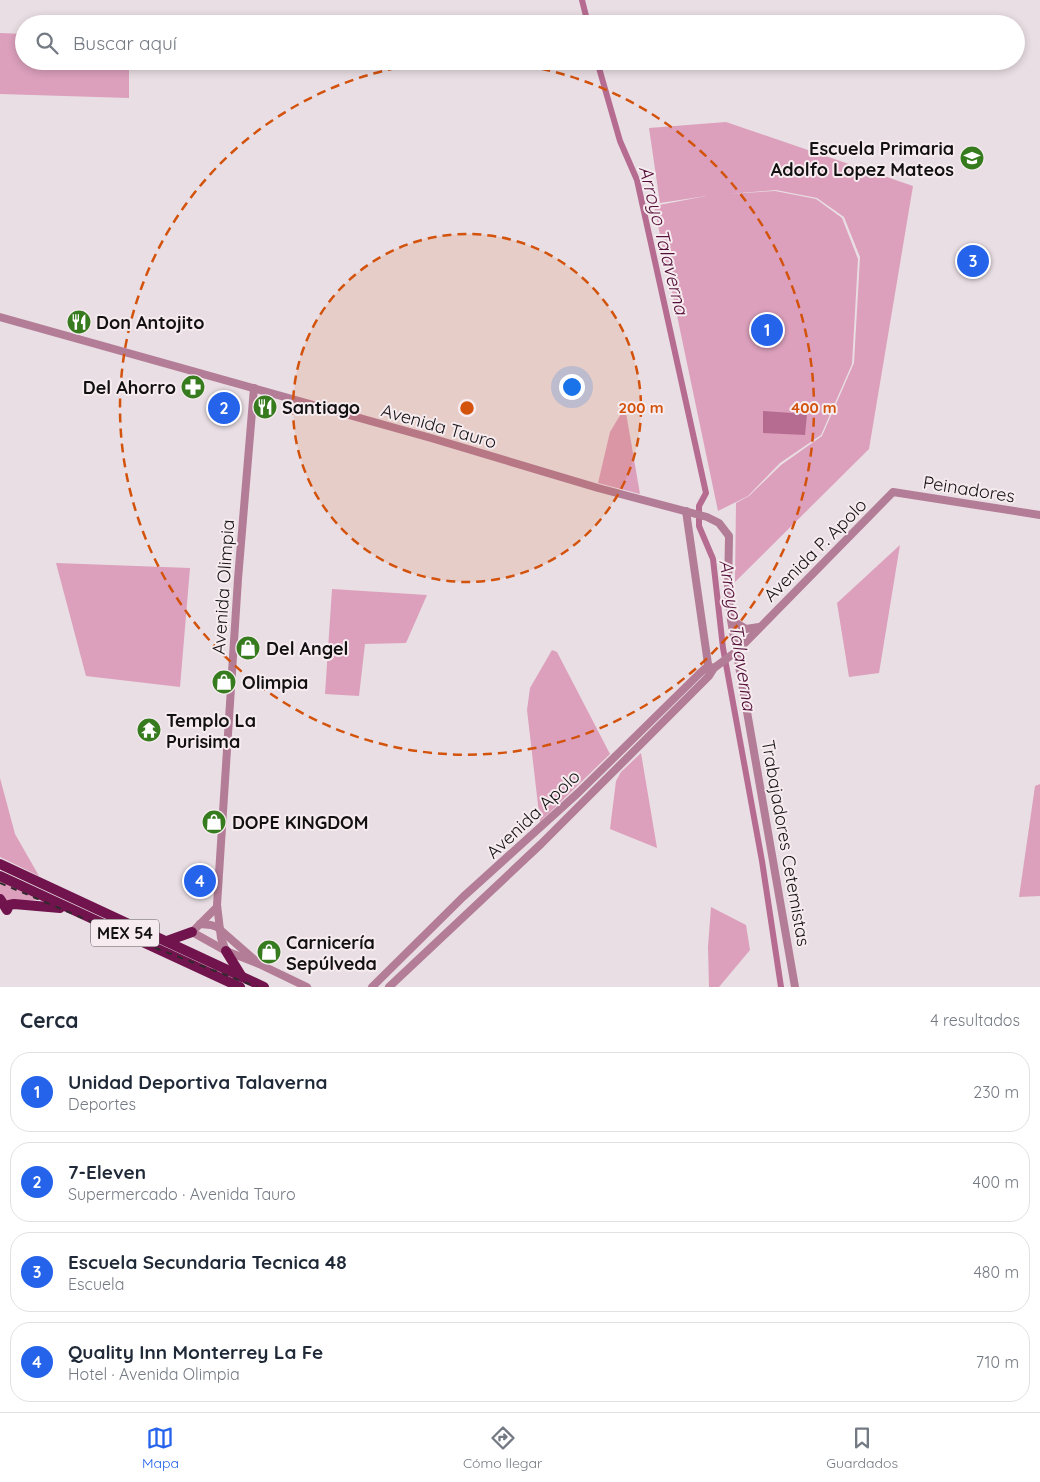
<!DOCTYPE html>
<html lang="es">
<meta charset="utf-8">
<style>
body{margin:0;font-family:Quicksand,sans-serif;background:#f2f2f3;color:#1f2937}
.you{position:absolute;left:571px;top:386px;width:18px;height:18px;margin:-12px;border:4px solid #fff;border-radius:50%;background:#1a73e8;box-shadow:0 0 0 8px #1a73e833}
.badge{display:grid;place-items:center;width:32px;height:32px;border-radius:50%;background:#2563eb;color:#fff;font-size:16px;font-weight:700}
.pin{position:absolute;translate:-50% -50%;border:2px solid #fff;box-shadow:0 1px 5px #0006}
.list{margin:0;padding:0;list-style:none}
h2{display:flex;justify-content:space-between;align-items:center;height:65px;margin:0;padding:0 20px;font-size:21px}
h2 small{font-size:16px;font-weight:400;color:#747a83}
.list li{display:grid;grid-template-columns:32px 1fr auto;gap:15px;align-items:center;box-sizing:border-box;height:80px;margin:0 10px 10px;padding:0 10px;border:1px solid #e0e1e3;border-radius:20px}
.list b{display:block;font-size:19px;white-space:nowrap}
.list p{margin:0;font-size:16px;white-space:nowrap;color:#747a83}
.list em{font-size:16px;font-style:normal;color:#747a83}
.icon{flex:none;width:28px;height:28px;fill:none;stroke:currentColor;stroke-width:2;stroke-linecap:round;stroke-linejoin:round}
.map{position:relative;flex:none;width:1040px;height:987px;overflow:hidden}
.search{position:absolute;background:#fff;box-shadow:0 2px 8px #0003;left:15px;right:15px;top:15px;height:55px;display:flex;align-items:center;gap:12px;box-sizing:border-box;padding:0 18px;border-radius:28px;color:#747a83;font-size:19px}
.sheet{height:425px;background:#fff}
nav{display:flex;justify-content:space-around;align-items:center;box-sizing:border-box;height:70px;border-top:1px solid #e0e1e3;background:#fff;font-size:14px;color:#747a83}
nav a{display:grid;justify-items:center;gap:2px}
nav .on{color:#2563eb}
.map>svg:first-child{display:block}
.green{fill:#dca0bc}
.water{fill:#b66c91}
.lines{fill:none;stroke-linecap:round;stroke-linejoin:round}
.canal{stroke:#b66c91;stroke-width:6}
.tertiary{stroke:#b37d97;stroke-width:8}
.trunk{stroke:#71144d;stroke-width:10}
.rail{stroke:#2f2b2d;stroke-width:2;stroke-dasharray:6 6;stroke-linecap:butt}
.ring{fill:none;stroke:#d3520c;stroke-width:2.5;stroke-dasharray:9 6}
.labels{text-anchor:middle;dominant-baseline:central;stroke-width:4;stroke-linejoin:round;paint-order:stroke}
.shield{fill:#f6ecf0;stroke:#575254;stroke-width:1}
.shield-label{font-size:16px;font-weight:bold;fill:#131011}
.poi-label{font-size:18px;font-weight:bold;fill:#131011;stroke:#f6ecf0;text-anchor:start}
.street-label{font-size:18px;fill:#131011;stroke:#f6ecf0}
.water-label{font-size:19px;font-style:italic;fill:#540f38;stroke:#f6ecf0}
.centre{fill:#d3520c;stroke:#f6ecf0;stroke-width:2.5}
.ring-label{font-size:15px;text-anchor:middle;font-weight:bold;fill:#d3520c;stroke:#f6ecf0;stroke-width:4;stroke-linejoin:round;paint-order:stroke}
</style>
<div class="map">
<svg width="1040" height="987" viewBox="0 0 1040 987">
<rect width="100%" height="100%" fill="#e9dee3"/>
<g class="green">
<path d="M0,33L24,34V61H129V98L0,94Z"/>
<path d="M726,122L913,186L869,449L735,582L736,503L749,496L781,465L822,436L854,363L860,257L844,217L817,198L776,190L728,194L775,191L816,199L842,218L858,259L852,364L821,435L780,463L748,496L718,511L654,206L706,196L660,203L649,128Z"/>
<path d="M625,407L640,494L598,483L610,432Z"/>
<path d="M900,545L879,673L849,677L837,603Z"/>
<path d="M56,563L190,568L180,687L86,676Z"/>
<path d="M332,589L427,595L406,643L365,644L359,696L325,694Z"/>
<path d="M552,650L557,652L610,754L540,822L527,710L530,688Z"/>
<path d="M641,753L657,848L610,829L616,781L621,772Z"/>
<path d="M0,778L15,834L39,876L0,857Z"/>
<path d="M1040,784V896L1019,897L1035,786Z"/>
<path d="M0,879L39,897L38,900L3,902L0,893Z"/>
<path d="M711,907L746,925L750,950L719,987H709L708,947Z"/>
</g>
<path class="water" d="M763,411L807,414L805,435L763,433Z"/>
<g class="lines">
<g class="canal">
<path d="M582,0L588,24"/>
<path d="M597,61L620,141L637,180L706,493L699,506V526L713,559L723,648L762,861L781,987"/>
</g>
<g class="tertiary">
<path d="M0,317L431,438L598,488L707,517L719,523L729,536L728,592L731,620L795,987"/>
<path d="M686,511L709,671"/>
<path d="M732,620L746,629L759,627"/>
<path d="M217,907L192,932L226,951L259,964L307,987"/>
<path d="M200,924L211,925L217,927L257,962"/>
<path d="M226,951L221,938L217,905L238,579L254,388"/>
<path d="M372,987L463,897L578,793L699,674L708,666L714,668"/>
<path d="M389,987L541,844L709,676L714,668L737,651L893,492L1040,515"/>
</g>
<g class="trunk">
<path d="M0,864L264,987"/>
<path d="M0,876L240,987"/>
<path d="M0,899L7,910L9,905L14,904L60,908"/>
<path d="M167,941L192,932"/>
<path d="M226,951L242,977"/>
</g>
<path class="rail" d="M0,883L137,941L257,987"/>
</g>
<circle cx="467" cy="408" r="174" fill="#d3520c" fill-opacity=".12"/>
<g class="ring">
<circle cx="467" cy="408" r="174"/>
<path d="M482 61A347 347 0 1 1 452 61"/>
</g>
<defs>
<symbol id="school-disc" viewBox="-11 -11 22 22"><circle r="9.5" fill="#367b1e" stroke="#f6ecf0"/><path d="M0-5L7-2L0 1L-7-2ZM-4 1L0 2.5L4 1V4Q0 6-4 4Z" fill="#fff"/></symbol>
<symbol id="restaurant-disc" viewBox="-11 -11 22 22"><circle r="9.5" fill="#367b1e" stroke="#f6ecf0"/><path d="M-5-6h1v4h1v-4h1v4h1v-4h1v5L-1.5 .5V6h-2V.5L-5-1ZM5-6V6H3V1.5H1.5Q1.5-4 5-6Z" fill="#fff"/></symbol>
<symbol id="pharmacy-disc" viewBox="-11 -11 22 22"><circle r="9.5" fill="#367b1e" stroke="#f6ecf0"/><path d="M-2-6h4v4h4v4h-4v4h-4v-4h-4v-4h4Z" fill="#fff"/></symbol>
<symbol id="shop-disc" viewBox="-11 -11 22 22"><circle r="9.5" fill="#367b1e" stroke="#f6ecf0"/><path d="M-5-2.5h2.3a2.7 3.5 0 0 1 5.4 0H5L5.5 6h-11ZM-1.5-2.5h3a1.5 2.3 0 0 0-3 0Z" fill="#fff"/></symbol>
<symbol id="temple-disc" viewBox="-11 -11 22 22"><circle r="9.5" fill="#367b1e" stroke="#f6ecf0"/><path d="M0-6L5-2H3V0L6.5 2.5H4V6H1.5V3h-3V6H-4V2.5H-6.5L-3 0V-2H-5Z" fill="#fff"/></symbol>
</defs>
<g fill-rule="evenodd">
<use href="#school-disc" x="958" y="144" width="28" height="28"/>
<use href="#restaurant-disc" x="65" y="308" width="28" height="28"/>
<use href="#pharmacy-disc" x="179" y="373" width="28" height="28"/>
<use href="#restaurant-disc" x="251" y="393" width="28" height="28"/>
<use href="#shop-disc" x="234" y="634" width="28" height="28"/>
<use href="#shop-disc" x="210" y="668" width="28" height="28"/>
<use href="#temple-disc" x="135" y="716" width="28" height="28"/>
<use href="#shop-disc" x="200" y="808" width="28" height="28"/>
<use href="#shop-disc" x="255" y="938" width="28" height="28"/>
</g>
<g class="labels">
<rect class="shield" x="91" y="919.5" width="68" height="27" rx="4"/>
<g class="shield-label">
<text x="125" y="933">MEX 54</text>
</g>
<g class="poi-label">
<text x="954" y="148" text-anchor="end">Escuela Primaria<tspan x="954" dy="21">Adolfo Lopez Mateos</tspan></text>
<text x="96" y="322">Don Antojito</text>
<text x="176" y="387" text-anchor="end">Del Ahorro</text>
<text x="282" y="407">Santiago</text>
<text x="266" y="648">Del Angel</text>
<text x="242" y="682">Olimpia</text>
<text x="166" y="720">Templo La<tspan x="166" dy="21">Purisima</tspan></text>
<text x="232" y="822">DOPE KINGDOM</text>
<text x="286" y="942">Carnicería<tspan x="286" dy="21">Sepúlveda</tspan></text>
</g>
<g class="street-label">
<text transform="translate(439 426) rotate(16)">Avenida Tauro</text>
<text transform="translate(969 489) rotate(9)">Peinadores</text>
<text transform="translate(815 550) rotate(-45)">Avenida P. Apolo</text>
<text transform="translate(223 587) rotate(-86)">Avenida Olimpia</text>
<text transform="translate(533 814) rotate(-43)">Avenida Apolo</text>
<text transform="translate(786 843) rotate(80)">Trabajadores Cetemistas</text>
</g>
<g class="water-label">
<text transform="translate(664 240) rotate(76)">Arroyo Talaverna</text>
<text transform="translate(738 635) rotate(81)">Arroyo Talaverna</text>
</g>
</g>
<circle cx="467" cy="408" r="8" class="centre"/>
<g class="ring-label">
<text x="641" y="413">200 m</text>
<text x="814" y="413">400 m</text>
</g>
</svg>
<div class="you"></div>
<div class="pin badge" style="left:767px;top:330px">1</div>
<div class="pin badge" style="left:224px;top:408px">2</div>
<div class="pin badge" style="left:973px;top:261px">3</div>
<div class="pin badge" style="left:200px;top:881px">4</div>
<div class="search"><svg class="icon" aria-label="search" viewBox="0 0 24 24"><circle cx="10" cy="10" r="6"/><path d="M15 15l6 6"/></svg>Buscar aquí</div>
</div>
<section class="sheet">
<h2>Cerca<small>4 resultados</small></h2>
<ul class="list">
<li><span class="badge">1</span><div><b>Unidad Deportiva Talaverna</b><p>Deportes</p></div><em>230 m</em></li>
<li><span class="badge">2</span><div><b>7-Eleven</b><p>Supermercado · Avenida Tauro</p></div><em>400 m</em></li>
<li><span class="badge">3</span><div><b>Escuela Secundaria Tecnica 48</b><p>Escuela</p></div><em>480 m</em></li>
<li><span class="badge">4</span><div><b>Quality Inn Monterrey La Fe</b><p>Hotel · Avenida Olimpia</p></div><em>710 m</em></li>
</ul>
</section>
<nav>
<a class="on"><svg class="icon" aria-label="map" viewBox="0 0 24 24"><path d="M3 6l6-2 6 2 6-2v14l-6 2-6-2-6 2zM9 4v14M15 6v14"/></svg>Mapa</a>
<a><svg class="icon" aria-label="directions" viewBox="0 0 24 24"><path d="M12 3l9 9-9 9-9-9zM9 14v-3h6M13 9l2 2-2 2"/></svg>Cómo llegar</a>
<a><svg class="icon" aria-label="saved" viewBox="0 0 24 24"><path d="M7 4h10v16l-5-4-5 4z"/></svg>Guardados</a>
</nav>
